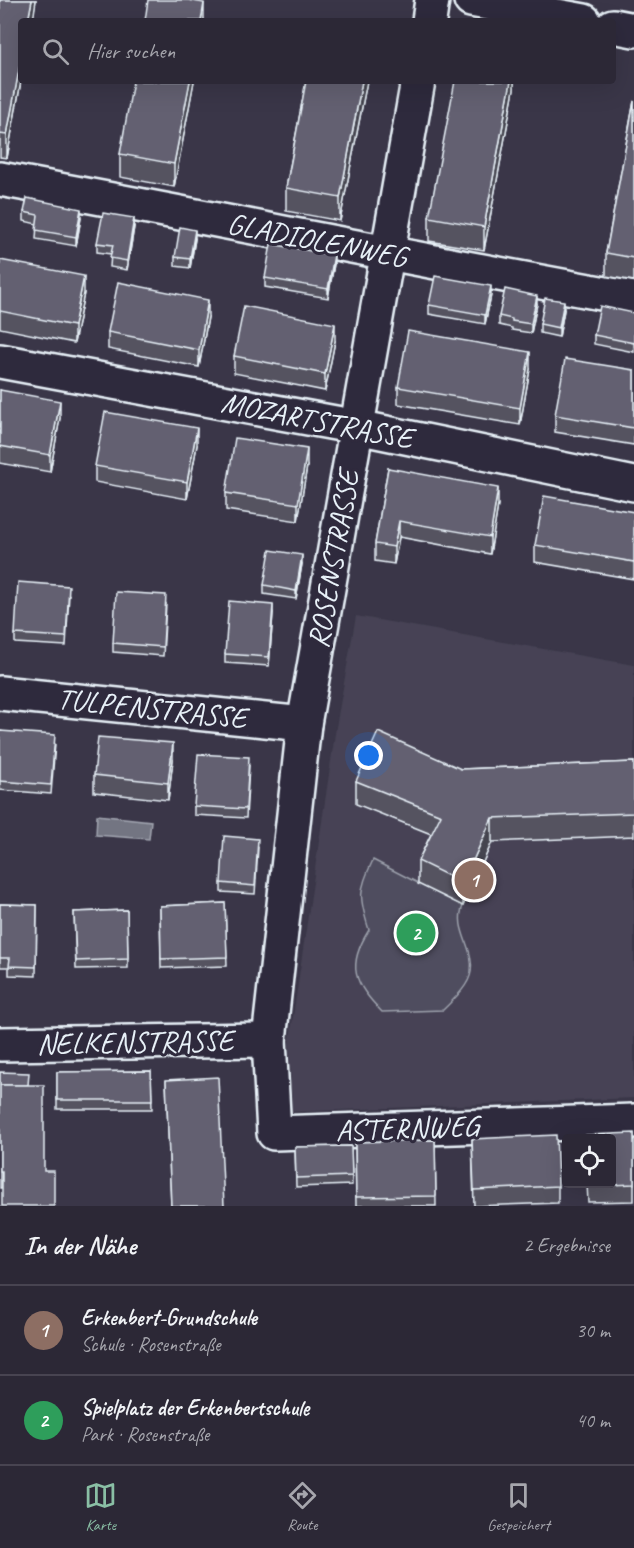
<!DOCTYPE html>
<html lang="de">
<meta charset="utf-8">
<style>
body{margin:0;font-family:Caveat,sans-serif;background:#34303e;color:#f1f3f6}
.controls{position:absolute;right:18px;bottom:18px;display:grid;overflow:hidden;border-radius:6px;box-shadow:0 6px 24px #0002}
.controls button{width:54px;height:54px;display:grid;place-items:center;padding:0;border:0;border-bottom:2px solid #484451;background:#2c2836;color:#f1f3f6;font:30px sans-serif}
.you{position:absolute;left:369px;top:756px;width:21px;height:21px;margin:-15px;border:4px solid #fff;border-radius:50%;background:#1a73e8;box-shadow:0 0 0 9px #1a73e833}
.badge{display:grid;place-items:center;width:39px;height:39px;border-radius:50%;background:#8abfa5;color:#fff;font-size:20px;font-weight:700}
.pin{position:absolute;translate:-50% -50%;border:3px solid #fff;box-shadow:0 2px 6px #0006}
.list{margin:0;padding:0;list-style:none}
h2{display:flex;justify-content:space-between;align-items:center;height:78px;margin:0;padding:0 24px;font-size:26px}
h2 small{font-size:20px;font-weight:400;color:#a6a6ad}
.list li{display:grid;grid-template-columns:39px 1fr auto;gap:18px;align-items:center;box-sizing:border-box;height:90px;padding:0 24px;border-top:2px solid #484451}
.list b{display:block;font-size:22px;white-space:nowrap}
.list p{margin:0;font-size:20px;white-space:nowrap;color:#a6a6ad}
.list em{font-size:20px;font-style:normal;color:#a6a6ad}
.icon{flex:none;width:33px;height:33px;fill:none;stroke:currentColor;stroke-width:2;stroke-linecap:round;stroke-linejoin:round}
.map{position:relative;flex:none;width:634px;height:1206px;overflow:hidden}
.search{position:absolute;background:#2c2836;box-shadow:0 6px 24px #0002;left:18px;right:18px;top:18px;height:66px;display:flex;align-items:center;gap:15px;box-sizing:border-box;padding:0 21px;border-radius:6px;color:#a6a6ad;font-size:22px}
.sheet{height:258px;background:#2c2836}
nav{display:flex;justify-content:space-around;align-items:center;box-sizing:border-box;height:84px;border-top:2px solid #484451;background:#2c2836;font-size:16px;color:#a6a6ad}
nav a{display:grid;justify-items:center;gap:3px}
nav .on{color:#8abfa5}
.map>svg:first-child{display:block}
.built{fill:#464354}
.green{fill:#504e5f;stroke:#9ca0ac;stroke-width:1.5}
.water{fill:#737482;stroke:#a2a6b1;stroke-width:1.5}
.lines{fill:none;stroke-linecap:round;stroke-linejoin:round}
.minor-casing{stroke:#e8f1f8;stroke-width:38}
.minor{stroke:#2f2a3d;stroke-width:33}
.wall{fill:#555361;stroke:#e8f1f8;stroke-width:1.5}
.shaded-wall{fill:#45444f;stroke:#e8f1f8;stroke-width:1.5}
.building{fill:#636171;stroke:#e8f1f8;stroke-width:1.5}
.labels{text-anchor:middle;dominant-baseline:central;stroke-width:6;stroke-linejoin:round;paint-order:stroke}
.street-label{font-size:30px;fill:#e8f1f8;stroke:#2f2a3d}
</style>
<div class="map">
<svg width="634" height="1206" viewBox="0 0 634 1206">
<rect width="100%" height="100%" fill="#3a3648"/>
<filter id="ink" filterUnits="userSpaceOnUse"><feTurbulence type="fractalNoise" baseFrequency=".0167" numOctaves="2"/><feDisplacementMap in="SourceGraphic" scale="12" xChannelSelector="R" yChannelSelector="G"/><feConvolveMatrix kernelMatrix="1 2 1 2 8 2 1 2 1" color-interpolation-filters="sRGB"/></filter>
<g filter="url(#ink)">
<path class="built" d="M356,616L634,665V1098L292,1112L289,1044L336,727Z"/>
<path class="green" d="M373,860L463,906C453,929 475,948 471,972C469,986 453,1000 443,1010L382,1012C354,983 346,966 369,930C359,898 358,891 373,860Z"/>
<path class="water" d="M97,815L151,821L149,839L96,835Z"/>
<g class="lines">
<defs>
<g id="minor">
<path d="M471,0L584,21"/>
<path d="M429,21L432,0"/>
<path d="M613,26L634,30"/>
<path d="M418,81L304,724L269,1040L274,1133L634,1121"/>
<path d="M0,179C212,218 422,261 634,299"/>
<path d="M0,361L357,427L634,484"/>
<path d="M0,693L304,724"/>
<path d="M0,1044L269,1040"/>
</g>
</defs>
<use href="#minor" class="minor-casing"/>
<use href="#minor" class="minor"/>
</g>
<g class="wall">
<path d="M0,0H36L7,158L0,157Z"/>
<path d="M194,81L174,187L120,177V154Z"/>
<path d="M306,81H367L340,221L286,211V188Z"/>
<path d="M514,81V89L484,250L429,241V217Z"/>
<path d="M634,101V281L606,276V253Z"/>
<path d="M24,212L81,218L76,246L36,239L37,224L24,221Z"/>
<path d="M134,227L127,270L110,267L111,254L97,252V243Z"/>
<path d="M195,239L190,268L175,266V257Z"/>
<path d="M0,260L84,293L74,343L0,328Z"/>
<path d="M334,264L328,298L265,287V278Z"/>
<path d="M491,295L485,324L429,314V305Z"/>
<path d="M537,304L531,333L512,330V328L499,325V316Z"/>
<path d="M564,310L559,337L540,333V324Z"/>
<path d="M634,313V352L594,344V335Z"/>
<path d="M208,317L199,367L108,349V332Z"/>
<path d="M335,341L325,391L234,373V356Z"/>
<path d="M530,369L520,425L398,404V387Z"/>
<path d="M634,370V445L555,432V415Z"/>
<path d="M0,390L60,418L50,472L0,463Z"/>
<path d="M197,445L187,499L95,482V466Z"/>
<path d="M307,466L298,521L226,510V493Z"/>
<path d="M388,468L498,505L490,554L399,537L394,564L375,561V544Z"/>
<path d="M634,512V579L535,562V545Z"/>
<path d="M302,564L296,599L264,594V585Z"/>
<path d="M69,595L66,646L15,643V634Z"/>
<path d="M166,604L163,656L113,652V643Z"/>
<path d="M273,613L269,666L225,663V654Z"/>
<path d="M0,731L55,744L51,794L0,790Z"/>
<path d="M173,760L168,800L94,792V775Z"/>
<path d="M634,762V836L492,842L463,906L418,884V861L431,834L356,804V781L461,769Z"/>
<path d="M249,766L246,818L194,815V806Z"/>
<path d="M258,848L255,894L221,892V883Z"/>
<path d="M225,903L227,966L161,968L160,906Z"/>
<path d="M0,904L37,905L36,976L9,975V967H0Z"/>
<path d="M127,910L128,968L76,969L74,912Z"/>
<path d="M151,1071L152,1109H57V1072Z"/>
<path d="M0,1072L2,1188H0Z"/>
<path d="M166,1080L224,1206H171Z"/>
<path d="M634,1133V1201L588,1202L587,1184H612Z"/>
<path d="M472,1139L558,1186V1203L474,1206Z"/>
<path d="M435,1140L436,1206H356L355,1142Z"/>
<path d="M351,1146L352,1185L296,1187L295,1147Z"/>
</g>
<g class="shaded-wall">
<path d="M32,0H36L33,21H28Z"/>
<path d="M204,3V21H201Z"/>
<path d="M21,59V81L7,158V135Z"/>
<path d="M190,81H194L174,187V164Z"/>
<path d="M362,81H367L340,221V198Z"/>
<path d="M511,81H514V89L484,250V227Z"/>
<path d="M81,209V218L76,246V237Z"/>
<path d="M134,218V227L127,270V261Z"/>
<path d="M195,230V239L190,268V259Z"/>
<path d="M334,255V264L328,298V289Z"/>
<path d="M84,276V293L74,343V326Z"/>
<path d="M491,286V295L485,324V315Z"/>
<path d="M537,296V304L531,333V324Z"/>
<path d="M208,300V317L199,367V350Z"/>
<path d="M564,301V310L559,337V328Z"/>
<path d="M335,324V341L325,391V374Z"/>
<path d="M530,352V369L520,425V408Z"/>
<path d="M60,401V418L50,472V455Z"/>
<path d="M197,428V445L187,499V482Z"/>
<path d="M307,449V466L298,521V504Z"/>
<path d="M498,488V505L490,554V537Z"/>
<path d="M399,521V537L394,564V547Z"/>
<path d="M302,555V564L296,599V591Z"/>
<path d="M273,605V613L269,666V657Z"/>
<path d="M173,743V760L168,800V783Z"/>
<path d="M492,818V842L463,906V883Z"/>
</g>
<g class="building">
<path d="M0,0H32L28,21H21V59L7,135L0,134Z"/>
<path d="M148,0H188L204,3L201,21H145Z"/>
<path d="M133,81H190L174,164L120,154Z"/>
<path d="M306,81H362L340,198L286,188Z"/>
<path d="M455,81H511L484,227L429,217Z"/>
<path d="M634,101V258L606,253Z"/>
<path d="M27,198L81,209L76,237L36,230L38,215L24,212Z"/>
<path d="M103,213L134,218L127,261L110,258L113,245L97,243Z"/>
<path d="M180,227L195,230L190,259L175,257Z"/>
<path d="M271,244L334,255L328,289L265,278Z"/>
<path d="M0,260L84,276L74,326L0,311Z"/>
<path d="M435,276L491,286L485,315L429,305Z"/>
<path d="M118,282L208,300L199,350L108,332Z"/>
<path d="M505,289L537,296L531,324L512,321V319L499,316Z"/>
<path d="M545,298L564,301L559,328L540,324Z"/>
<path d="M244,306L335,324L325,374L234,356Z"/>
<path d="M600,306L634,313V343L594,335Z"/>
<path d="M408,331L530,352L520,408L398,387Z"/>
<path d="M565,359L634,370V428L555,415Z"/>
<path d="M0,390L60,401L50,455L0,446Z"/>
<path d="M105,412L197,428L187,482L95,466Z"/>
<path d="M235,438L307,449L298,504L226,493Z"/>
<path d="M388,468L498,488L490,537L399,521L394,547L375,544Z"/>
<path d="M544,496L634,512V562L535,545Z"/>
<path d="M270,550L302,555L296,591L264,585Z"/>
<path d="M18,582L69,586L66,637L15,634Z"/>
<path d="M116,592L166,595L163,647L113,643Z"/>
<path d="M229,601L273,605L269,657L225,654Z"/>
<path d="M0,731L55,735L51,785L0,781Z"/>
<path d="M378,732L461,769L634,762V813L492,818L463,883L418,861L441,815L356,781Z"/>
<path d="M98,737L173,743L168,783L94,775Z"/>
<path d="M198,754L249,757L246,809L194,806Z"/>
<path d="M224,836L258,839L255,886L221,883Z"/>
<path d="M225,903L227,957L161,959L160,906Z"/>
<path d="M0,904L37,905L36,967L9,966L10,958H0Z"/>
<path d="M127,910L128,959L76,961L74,912Z"/>
<path d="M151,1071L152,1100H57V1072Z"/>
<path d="M0,1072L29,1073L28,1085H0Z"/>
<path d="M218,1077L224,1206H171L166,1080Z"/>
<path d="M0,1085H44V1171H54V1206H2V1171H0Z"/>
<path d="M634,1133V1184L588,1186V1184H612V1138H586V1135Z"/>
<path d="M556,1135L558,1186L474,1190L472,1139Z"/>
<path d="M435,1140L436,1196L356,1197L355,1142Z"/>
<path d="M351,1146L352,1176L296,1178L295,1147Z"/>
</g>
</g>
<g class="labels">
<g class="street-label">
<text transform="translate(317 240) rotate(11)">GLADIOLENWEG</text>
<text transform="translate(317 420) rotate(11)">MOZARTSTRASSE</text>
<text transform="translate(333 559) rotate(-80)">ROSENSTRASSE</text>
<text transform="translate(152 708) rotate(6)">TULPENSTRASSE</text>
<text transform="translate(135 1042) rotate(-1)">NELKENSTRASSE</text>
<text transform="translate(407 1128) rotate(-2)">ASTERNWEG</text>
</g>
</g>
</svg>
<div class="controls">
<button><svg class="icon" aria-label="locate" viewBox="0 0 24 24"><circle cx="12" cy="12" r="6"/><path d="M12 2v4M12 18v4M2 12h4M18 12h4"/></svg></button>
</div>
<div class="you"></div>
<div class="pin badge" style="left:474px;top:880px;background:#8d6e63">1</div>
<div class="pin badge" style="left:416px;top:933px;background:#2e9e5b">2</div>
<div class="search"><svg class="icon" aria-label="search" viewBox="0 0 24 24"><circle cx="10" cy="10" r="6"/><path d="M15 15l6 6"/></svg>Hier suchen</div>
</div>
<section class="sheet">
<h2>In der Nähe<small>2 Ergebnisse</small></h2>
<ul class="list">
<li><span class="badge" style="background:#8d6e63">1</span><div><b>Erkenbert-Grundschule</b><p>Schule · Rosenstraße</p></div><em>30 m</em></li>
<li><span class="badge" style="background:#2e9e5b">2</span><div><b>Spielplatz der Erkenbertschule</b><p>Park · Rosenstraße</p></div><em>40 m</em></li>
</ul>
</section>
<nav>
<a class="on"><svg class="icon" aria-label="map" viewBox="0 0 24 24"><path d="M3 6l6-2 6 2 6-2v14l-6 2-6-2-6 2zM9 4v14M15 6v14"/></svg>Karte</a>
<a><svg class="icon" aria-label="directions" viewBox="0 0 24 24"><path d="M12 3l9 9-9 9-9-9zM9 14v-3h6M13 9l2 2-2 2"/></svg>Route</a>
<a><svg class="icon" aria-label="saved" viewBox="0 0 24 24"><path d="M7 4h10v16l-5-4-5 4z"/></svg>Gespeichert</a>
</nav>
